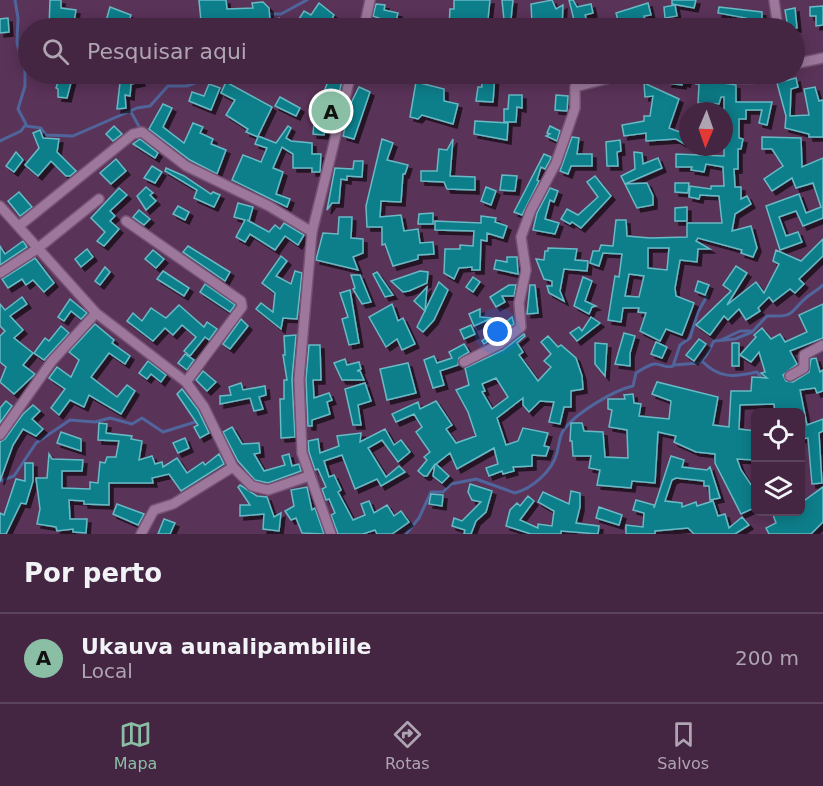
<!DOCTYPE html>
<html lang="pt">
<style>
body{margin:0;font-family:"DejaVu Sans",sans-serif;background:#4e324e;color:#f1f3f6}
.controls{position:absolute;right:18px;bottom:18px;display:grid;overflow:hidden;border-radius:9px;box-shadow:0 3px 15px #0003}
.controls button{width:54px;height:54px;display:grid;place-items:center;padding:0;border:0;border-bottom:2px solid #5c435c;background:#442643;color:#f1f3f6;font:30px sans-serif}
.compass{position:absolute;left:679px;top:102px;width:54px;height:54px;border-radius:50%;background:#442643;box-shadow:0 3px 15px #0003;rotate:182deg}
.you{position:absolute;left:498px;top:332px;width:21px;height:21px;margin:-15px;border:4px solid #fff;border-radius:50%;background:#1a73e8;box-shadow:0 0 0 9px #1a73e833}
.badge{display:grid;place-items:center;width:39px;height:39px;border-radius:50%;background:#8abfa5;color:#111;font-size:20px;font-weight:700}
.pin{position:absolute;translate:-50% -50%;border:3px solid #fff;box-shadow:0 2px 6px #0006}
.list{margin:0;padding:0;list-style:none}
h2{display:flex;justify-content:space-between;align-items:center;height:78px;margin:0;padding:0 24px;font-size:26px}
h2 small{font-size:20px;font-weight:400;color:#afa5b2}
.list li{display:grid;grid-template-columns:39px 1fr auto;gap:18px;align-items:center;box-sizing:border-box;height:90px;padding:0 24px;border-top:2px solid #5c435c}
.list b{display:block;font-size:22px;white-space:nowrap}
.list p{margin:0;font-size:20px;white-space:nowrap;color:#afa5b2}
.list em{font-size:20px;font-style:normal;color:#afa5b2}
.icon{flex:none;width:33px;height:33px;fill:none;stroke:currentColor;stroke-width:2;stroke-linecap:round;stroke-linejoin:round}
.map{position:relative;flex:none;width:823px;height:534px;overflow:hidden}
.search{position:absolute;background:#442643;box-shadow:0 3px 15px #0003;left:18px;right:18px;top:18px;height:66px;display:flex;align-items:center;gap:15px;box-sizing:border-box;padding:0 21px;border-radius:33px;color:#afa5b2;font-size:22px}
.sheet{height:168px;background:#442643}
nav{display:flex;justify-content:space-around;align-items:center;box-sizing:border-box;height:84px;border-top:2px solid #5c435c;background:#442643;font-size:16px;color:#afa5b2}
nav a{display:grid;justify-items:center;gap:3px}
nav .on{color:#8abfa5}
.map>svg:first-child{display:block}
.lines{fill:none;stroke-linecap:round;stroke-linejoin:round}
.stream{stroke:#50659c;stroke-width:3}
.building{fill:#0a7f8b;stroke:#6abac5;stroke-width:1.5;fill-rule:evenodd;filter:url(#shadow)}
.minor-casing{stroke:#765275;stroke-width:12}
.minor{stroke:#9d789c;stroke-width:9}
</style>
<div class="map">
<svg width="823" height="534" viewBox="0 0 823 534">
<defs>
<filter id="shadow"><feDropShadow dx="4" dy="4" stdDeviation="0" flood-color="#0009"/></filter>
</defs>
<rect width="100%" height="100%" fill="#5a3359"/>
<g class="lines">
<g class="stream">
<path d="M265,14H281L307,0"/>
<path d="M233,28L257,17"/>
<path d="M131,112L141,130"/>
<path d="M26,126L41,128L46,135L73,136L137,108L150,106L168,86H187L219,74"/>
<path d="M0,141L21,131L26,124L18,109L25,86V70L17,43L18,18L15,0"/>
<path d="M721,340L740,331H751"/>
<path d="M702,361C719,379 735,377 757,372L763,380"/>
<path d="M674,365L699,363L706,356L714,341L735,339L752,332L767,316C797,317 788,313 807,297C813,292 818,290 823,285"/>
<path d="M0,481L14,476L36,443L70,420L95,422L110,418L132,424L142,418L163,432L205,419"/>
<path d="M406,534L419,518L431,492H443L451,484L476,479L515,493C533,488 552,471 557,453C559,445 559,438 563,431C574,414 614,390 633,386L636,373C641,370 648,365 654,364C661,363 665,369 673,366L680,345L690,338L698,312L707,296"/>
</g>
</g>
<g class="building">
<path d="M50,0H61V8L76,10L73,28H49Z"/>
<path d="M199,0H226L227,9L253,8L252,3L263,2L269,8L270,22L264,28H249L257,19L228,21L227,28H214L215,20L201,21Z"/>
<path d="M454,0H490L487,28H476V22L461,20V28H449L450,9H454Z"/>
<path d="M502,0H513L511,19L504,20Z"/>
<path d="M552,0L556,9L563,5L562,28H552V21L532,23L531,4Z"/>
<path d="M569,0H573L577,7L591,4L593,13L585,15L589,28H576Z"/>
<path d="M672,0H696L694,8L672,4Z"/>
<path d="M319,3L334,15L327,28H315L299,19L304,11L311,15Z"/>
<path d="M648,3L651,15L644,16L646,24L620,28L616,13Z"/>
<path d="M376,4L385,5L384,10L398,13L395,24L373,16Z"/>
<path d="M675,5L677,16L665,18L664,7Z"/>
<path d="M823,6V25L816,26V16H810V7Z"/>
<path d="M110,7L131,15L128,24L118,21L116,28H104Z"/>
<path d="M719,7L762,12V21H745L746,18L718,13Z"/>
<path d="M795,8L797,28H785L784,22H787L785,10Z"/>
<path d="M8,18L9,32L0,33V19Z"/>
<path d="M279,18L289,28H268Z"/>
<path d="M61,74L73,75L67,98L58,97V89L56,88Z"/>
<path d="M121,74H129V77L139,74L141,82L131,84L130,96L125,95L126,108L117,109Z"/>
<path d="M481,74H495L493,102L476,101L478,87H482Z"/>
<path d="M670,74H673L689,75L686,83L682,82V85L668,83Z"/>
<path d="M704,74L711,81L736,85V102H772L767,125L759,123L762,110H746V119H739V138L743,139L741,149H738V169H734L735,187H741V199L747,196L751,204L735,214L732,231L751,226L757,248L753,257L741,253L742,250L698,238L696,241L710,249H698L697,262L680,260L675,288L676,296L694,303L690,314L682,335L666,329L660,341L640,331L646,313L638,312L639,308H623L621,322L608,320L615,276L619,277L622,254L603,253L599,266L590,263L593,251H599L601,245L613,246L616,220H626L627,236L650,238L687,237V223H722L719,196L700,195L699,199L689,197L690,186L711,189V186H724L723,167L706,164L704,172L691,170L692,167H676V154L724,156V97H721L719,104L698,103L699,84H696L698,76L703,77ZM648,248H669L667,270L648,268ZM629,274L644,276L639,297L625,296Z"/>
<path d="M330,76L342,81L334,114L329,113L330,105L320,102Z"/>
<path d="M796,78L798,87L791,89L790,116L809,115L804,89L815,87L819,101L823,100V137H809V134L785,128L786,116L777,83Z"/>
<path d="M226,82L272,107L258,136L276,143L288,126L291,128L286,138L291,141L312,143V154H321L320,172H312V168H293V154L282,147L273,168L283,172L276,194L290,199L287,207L232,180L243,155L261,162L267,148L255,144L258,137L246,132L248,129L226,115L235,100L221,93Z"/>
<path d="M416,82L444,89V101L458,104L453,124L422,115L418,119L410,117Z"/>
<path d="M644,83L679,99L669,128L688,135V146L676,139L646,141V133L624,136L622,125L644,121V116H650L653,96L645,97Z"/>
<path d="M209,84L220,88L211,110L189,101L192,92L204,96Z"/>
<path d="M359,87L370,92L354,139L343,136L351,103Z"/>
<path d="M509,95H522V108L517,107L516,122H504V109H508Z"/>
<path d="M556,95L568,96L567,111L555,110Z"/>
<path d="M280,97L300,108L296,116L275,106Z"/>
<path d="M163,104L172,108L163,127L184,143L193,123L203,127L200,133L213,139L211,144L226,150L217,174L190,160L149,129Z"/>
<path d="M475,121L508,123L507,140L474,134Z"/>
<path d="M314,123L326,125L324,135L313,134Z"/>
<path d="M114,126L122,134L113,141L106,134Z"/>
<path d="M550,126L560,131L557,141L546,136L550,134L547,133Z"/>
<path d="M40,130L43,138L59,139L57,152L76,171L70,176H66L51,161L38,176L25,165L39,148L33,133Z"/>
<path d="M572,137L579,138L577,154H592V166H571L568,174L560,171Z"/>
<path d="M762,137L801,138L802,167L823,158V218L803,226L796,211L779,217L786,236L798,232L802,242L780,250L766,206L799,194L806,213L821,207L813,183L796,188L792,178L772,191L764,179L783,166L772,149H762Z"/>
<path d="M140,139L158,153L155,158L133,144Z"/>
<path d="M382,139L393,143L387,160L408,165L405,174H403L401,202L381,201L380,217L401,215L404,231L418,229L420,243L433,242L434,254L418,255V259L393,266L385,244L382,245V227H367L366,206Z"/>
<path d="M453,139L450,176L475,177V190L447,189L444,182L421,181V171H437L439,149L447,150Z"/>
<path d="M620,140L621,151L617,152L618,166H607L606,142Z"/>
<path d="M16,152L23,160L14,172L6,166Z"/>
<path d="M634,152L642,153L643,164L658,158L662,168L625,184L647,183L653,196V205L637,208L621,176L635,169Z"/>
<path d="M544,154L551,157L550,160L545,169L541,167L537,180L539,181L522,215L514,212Z"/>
<path d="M116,159L126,171L111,184L100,173Z"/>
<path d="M354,161H363L362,177L347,176V180L341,179L339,203H332L327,210L335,168L353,169Z"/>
<path d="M152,166L162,172L155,183L144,178Z"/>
<path d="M166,168L184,176L211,194L213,192L220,195L214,207L194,198L197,190L165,171Z"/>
<path d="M502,175L517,176L515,191L500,190Z"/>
<path d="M595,176L611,196L581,228L572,222L570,224L561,219L567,209L578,215L598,197L587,182Z"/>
<path d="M675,183H689L688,193L675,192Z"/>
<path d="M146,187L153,193L150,195L156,201L146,210L137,196Z"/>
<path d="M486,187L496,191L491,205L481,201Z"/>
<path d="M119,188L127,195L110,211L115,216L110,221L119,229L104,246L97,241L105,232L91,218Z"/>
<path d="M550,188L558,191L554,202L550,200L545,219L559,223L555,234L533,230L537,213Z"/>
<path d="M19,192L32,207L20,216L8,201Z"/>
<path d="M238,203L253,207L249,221L247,220L269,232L275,225L280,229L284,223L304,235L298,245L285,236L275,250L250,234L245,242L236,237L245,220L234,217Z"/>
<path d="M178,206L189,212L185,220L173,214Z"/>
<path d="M687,207V221H675V208Z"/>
<path d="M139,210L150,219L144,225L133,217Z"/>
<path d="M433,213V224H418L419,214Z"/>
<path d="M481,216L496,218L495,222L507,226L503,238L487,233V241L481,240L480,270H472V267L459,268L454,279L444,273L445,249H460V245L473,246L474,231L435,230V221L481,223Z"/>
<path d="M339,217H352L351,238L363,239V253L353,257L358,270L316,260L323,233L338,234Z"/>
<path d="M823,239V256L799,279L804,284L795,293L790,289L773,302L769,297L758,308L760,311L746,320L739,309L728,320L724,316L710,335L696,325L731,291L723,285L736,266L747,273L727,305L756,282L764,293L779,264L773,261L776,250L801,261Z"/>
<path d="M23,241L27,247L0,265V246L5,254Z"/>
<path d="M188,246L230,272L225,281L183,252Z"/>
<path d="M548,248L577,249L575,260L588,261L587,271L564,269L560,291L564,301L549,293L547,286H552V281L544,279L536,259L544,260L545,251H548Z"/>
<path d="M87,249L93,257L81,267L75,259Z"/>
<path d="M153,250L164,259L156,268L145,259Z"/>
<path d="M281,256L287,261L276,276L291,284L295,271L302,273L297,319L283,318L281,329L256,309L261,303L273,312L275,293L262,283Z"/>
<path d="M507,257H517L518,274L494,269L496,260L507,262Z"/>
<path d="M35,258L54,283L44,292L33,280L26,285L22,279L8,288L2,279Z"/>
<path d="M105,267L110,272L100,285L95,281Z"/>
<path d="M163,271L189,288L184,296L157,279Z"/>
<path d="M420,271L428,272L427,283L409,291L403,292L391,281Z"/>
<path d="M377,272L393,295L385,297L373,274Z"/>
<path d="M351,275H360L371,302L362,304L353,289L355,288Z"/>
<path d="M473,277L480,282L473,292L466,287Z"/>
<path d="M583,277L592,281L585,301L596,306L592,307L589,314L574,306Z"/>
<path d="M698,281L709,285L705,295L695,291Z"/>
<path d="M439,282L448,290L434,320L423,332L417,327Z"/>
<path d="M205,284L235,305L230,312L200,292Z"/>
<path d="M509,285H516L514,296H502L505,302L496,307L490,297Z"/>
<path d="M530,285H535L538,313L527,314Z"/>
<path d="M427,287L425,311L414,301Z"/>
<path d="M350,290L359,343L349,345L342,319L348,317L340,293Z"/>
<path d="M22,297L27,304L10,316L23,330L14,338L33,353L23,365L35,374L14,394L0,382L6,367L0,362V336L5,331L0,326V304L5,310Z"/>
<path d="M70,299L87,313L81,319L71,311L64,321L58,317Z"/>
<path d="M392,304L398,321L403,318L415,344L402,350L397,339L386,347L369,317Z"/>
<path d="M823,304V338L790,351L797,364L783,375L786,381L793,382L809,372L811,359L816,358L820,372L823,370V391L817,393L815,388L800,390L807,425L823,419V431L819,433L822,483L812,484L808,438L801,439V412H775L774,404L740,405L739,429L756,431V460L737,459L741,470L756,492V507L741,514L715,463V454L696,452L674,442L676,436L658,432L655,483L632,481L631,488L597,485L600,470L589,468L591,456H573L572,441H570L571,423H582L584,431L603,432L605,457L628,458L627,430L609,427L612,410L608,409V399H625L624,395L633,394L634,403L641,404L639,416L669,419L671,401L652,394L657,382L718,397L713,425L729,427L731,391H751L752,377L767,378L761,373L765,372L759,352L751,362L740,355L756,337L754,335L762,328L771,339L780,334L785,342L807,332L799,315Z"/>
<path d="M179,305L204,327L207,322L217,329L209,340L205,337L190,356L184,351L196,337L182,325L173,335L165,328L153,341L127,321L133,313L142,321L151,308L166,318Z"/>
<path d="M480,309V317L492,318L474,326L469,314Z"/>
<path d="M512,317L514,324L484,344L482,341Z"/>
<path d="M591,317L600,323L577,341L570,333L579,327L582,331Z"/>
<path d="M241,319L248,326L230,349L223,344Z"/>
<path d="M95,324L114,340L112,343L130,356L125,364L109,353L91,377L117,397L127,385L135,391L121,414L89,395L84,407L70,400L59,415L51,408L65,389L49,378L57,367L71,377L79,360L69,352Z"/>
<path d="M471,325L475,334L464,339L460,330Z"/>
<path d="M61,326L69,333L44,360L34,353L45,338L49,341Z"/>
<path d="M624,333L635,336L630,353V366L615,364Z"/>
<path d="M524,334L525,336L517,343L523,352L519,355L538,381L551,367L544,361L551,354L541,342L548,336L558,347L561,345L576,358L582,376L583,389L571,391V407H564L560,424L549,422L554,402L540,401L529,412L523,405V398L497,418L506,445L518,441L523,428L548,433L544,446L549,447L546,456L532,455V466L513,467L514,471L503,474L502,471L489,476L486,468L498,464L494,448L457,469L450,453L436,464L449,476L442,483L433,476L435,464L427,476H424L418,471L427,460L424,457L430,452L416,432L422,427L414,414L396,422L392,414L418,402L420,409L436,401L452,425L446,429L456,443L476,436L468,412L456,390L469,385L465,368L503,350ZM496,378L508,397L492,409L482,392L485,391L482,384Z"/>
<path d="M296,335L292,379L295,437L281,438L280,399H284V380H287L283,355H285L284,336Z"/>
<path d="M699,339L706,344L694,361L686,355Z"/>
<path d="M656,342L667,347L662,358L651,354Z"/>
<path d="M595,343L607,344L605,376L595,364Z"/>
<rect x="732" y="343" width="7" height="23"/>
<path d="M464,344L469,352L459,358L458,365L440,371L444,385L433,388L424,360L434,356L437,363L452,358L449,352Z"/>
<path d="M309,345H320L321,380H313L314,398L329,393L332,400L327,402L330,414L312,420V426H308L306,379Z"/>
<path d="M185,354L194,360L187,370L178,363Z"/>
<path d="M345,359L347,365L359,362L361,369L357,371H360L364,380H342L334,363Z"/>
<path d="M148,361L166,375L161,382L151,374L147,379L139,373Z"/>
<path d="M408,363L416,393L387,400L380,369Z"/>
<path d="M203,371L216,382L207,391L196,380Z"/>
<path d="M241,383L243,390L265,386L266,395L259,397L263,409L254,411L250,398L220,404V396L231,395L229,387Z"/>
<path d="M365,383L371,401L358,405L361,425H353L345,389Z"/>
<path d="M182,389L198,410L209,433L200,438L194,427L198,425L177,394Z"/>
<path d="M6,401L12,406L0,423V408Z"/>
<path d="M33,405L40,411L32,419L43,429L36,436L23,429L13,445L0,481V442L5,439L23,414Z"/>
<path d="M99,423L107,424L106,433L132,436L131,439L142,441L139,460L152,456L155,464L162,462L163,467L177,458L187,473L203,462L205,465L219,454L224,464L181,491L169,474L152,478L153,483H109V505L84,504V501L69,500L70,519H87L86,533L73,532V529L57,531L56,527L37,524L40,509L36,478H47L49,454L52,459L83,460L82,471H62V488L90,489V482L98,483L100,462L105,463L107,457H116L119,441L98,440Z"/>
<path d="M232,427L242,444L259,443L260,453L254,454L264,471L285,465L282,456L289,454L292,466L299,464L301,471L268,483L255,480L238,461L223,432Z"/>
<path d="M385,429L394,445L401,440L410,452L398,462L382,440L368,448L386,477L399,466L405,472L381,486L377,479L355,489L342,455L324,461L329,477L334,475L341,490L338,492L353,520L365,515L361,504L369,501L374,513L387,505L394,516L401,511L409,522L392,534H377L375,530L363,534H338L331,515L335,513L329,499L326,500L322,489L326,487L318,469L315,470L309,452L308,441L318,439L320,453L339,446L337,436L361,433L360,442Z"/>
<path d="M61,432L81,439V451L57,443Z"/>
<path d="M185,438L189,448L178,453L173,443Z"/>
<path d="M671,456L684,460L682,467L707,470L710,467L720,498L710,500L709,486H704V481L676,478L672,480L665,501L682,503V507L696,502L697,506L713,501L718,516L725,514L729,528L742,517L749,525L735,534H694L688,528L655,531V534H626V525L643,527L644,513L633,510L636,500L654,505V508Z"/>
<path d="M25,463H33V481L26,504L21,503L6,534H0V513L4,515L16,479L25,481Z"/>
<path d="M470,484L492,491L486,512L476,521L471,534H464L465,530L452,526L454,518L462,521L481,502L472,500L468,492Z"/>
<path d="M240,485L257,496L267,497L274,517L281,513L279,531L263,529L264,514L240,516V505H250L238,487Z"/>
<path d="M307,487L312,510L315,508L324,534L302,533L296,518L291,520L285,511L294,506L291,490Z"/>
<path d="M823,487V522L811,534H769L766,528L776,523L772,512H801V503Z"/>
<path d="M571,491L580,493V507L576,523L599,526L598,534L561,531V534H531L506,526L510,510L517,503L520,506L528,496L534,501L520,520L538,528V524L552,526L554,511L538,502L543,492L569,504Z"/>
<path d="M431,494L443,495L442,506L429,504Z"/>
<path d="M117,504L144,514L138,525L113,514Z"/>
<path d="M599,507L622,515L619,525L596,518Z"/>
<path d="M164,519L175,523L170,534H158Z"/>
</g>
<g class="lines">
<defs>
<g id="minor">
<path d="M774,0L778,28"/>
<path d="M364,28L370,0"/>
<path d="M794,64L823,58"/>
<path d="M713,74C731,79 754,81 772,74"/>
<path d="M0,206L96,313L186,382L204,407L233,467L252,486L268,490L309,476"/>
<path d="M126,221L241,301L242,307L186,382"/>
<path d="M19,226L133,134L142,132L186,166L269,206L312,232"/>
<path d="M0,273L37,249L99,199"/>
<path d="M464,362L500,344L521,327L519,303L526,270L521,237L531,210L556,163L575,108V87L626,74"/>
<path d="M790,376L804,368V355L823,345"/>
<path d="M0,435L52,361L96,313"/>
<path d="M141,534L154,510L173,504L233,467"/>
<path d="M331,534L302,453L299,379L312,232L351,74"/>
</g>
</defs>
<use href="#minor" class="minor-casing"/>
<use href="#minor" class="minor"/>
</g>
</svg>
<div class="controls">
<button><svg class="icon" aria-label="locate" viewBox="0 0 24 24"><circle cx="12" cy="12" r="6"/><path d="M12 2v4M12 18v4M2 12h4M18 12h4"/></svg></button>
<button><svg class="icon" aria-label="layers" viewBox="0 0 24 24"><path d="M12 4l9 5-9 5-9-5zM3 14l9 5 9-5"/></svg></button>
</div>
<svg class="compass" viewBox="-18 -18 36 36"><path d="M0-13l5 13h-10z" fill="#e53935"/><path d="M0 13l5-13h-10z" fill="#afa5b2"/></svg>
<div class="you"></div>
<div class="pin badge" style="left:331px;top:111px">A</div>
<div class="search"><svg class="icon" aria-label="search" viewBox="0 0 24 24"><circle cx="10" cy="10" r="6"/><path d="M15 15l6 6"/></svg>Pesquisar aqui</div>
</div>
<section class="sheet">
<h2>Por perto<small></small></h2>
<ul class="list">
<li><span class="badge">A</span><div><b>Ukauva aunalipambilile</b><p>Local</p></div><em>200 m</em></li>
</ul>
</section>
<nav>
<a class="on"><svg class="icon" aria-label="map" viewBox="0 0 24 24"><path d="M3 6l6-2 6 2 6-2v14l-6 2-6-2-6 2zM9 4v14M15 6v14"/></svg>Mapa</a>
<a><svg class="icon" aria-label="directions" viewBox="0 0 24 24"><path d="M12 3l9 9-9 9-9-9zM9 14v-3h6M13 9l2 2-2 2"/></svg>Rotas</a>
<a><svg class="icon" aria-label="saved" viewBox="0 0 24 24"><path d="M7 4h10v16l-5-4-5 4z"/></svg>Salvos</a>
</nav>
